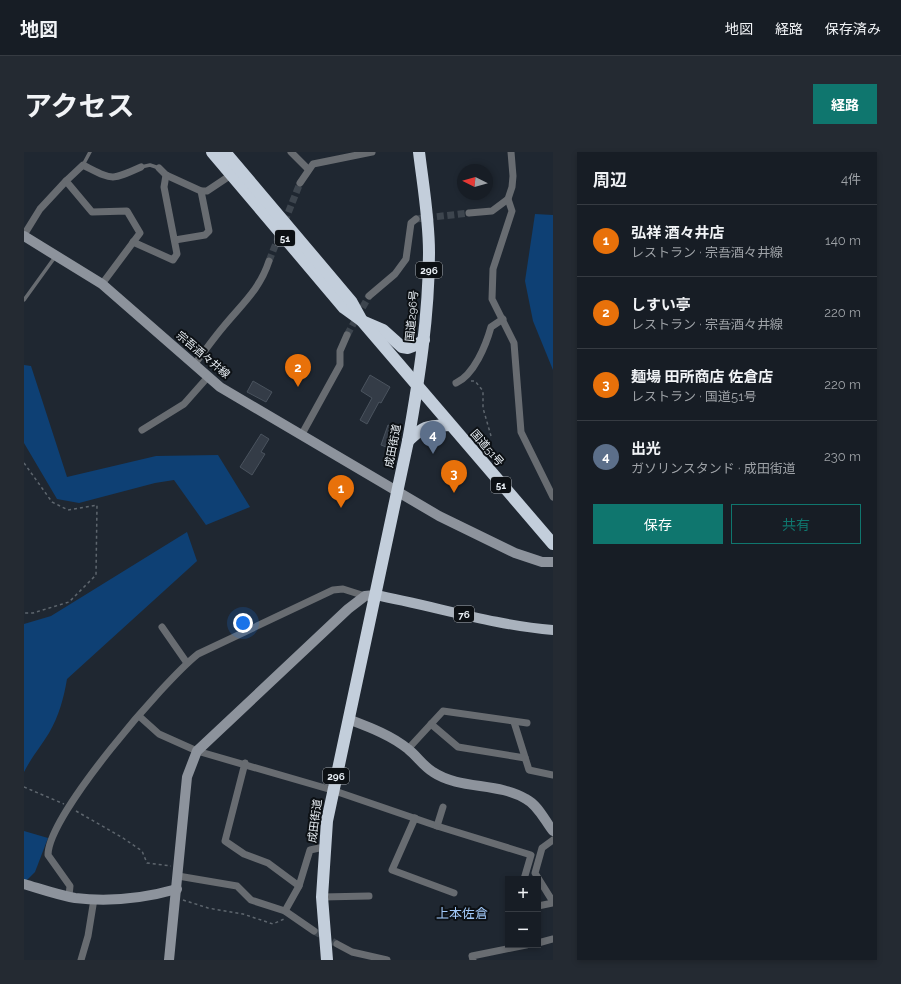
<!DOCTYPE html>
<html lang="ja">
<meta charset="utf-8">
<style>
body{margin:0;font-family:Raleway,"Noto Sans JP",sans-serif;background:#242a32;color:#f1f3f6}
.controls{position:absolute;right:12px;bottom:12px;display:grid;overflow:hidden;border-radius:0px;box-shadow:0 2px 6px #0003}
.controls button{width:36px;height:36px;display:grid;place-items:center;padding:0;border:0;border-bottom:1px solid #363b42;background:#171d25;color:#f1f3f6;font:20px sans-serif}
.compass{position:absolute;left:433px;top:12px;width:36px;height:36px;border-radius:50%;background:#171d25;box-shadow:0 2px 6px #0003;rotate:275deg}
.you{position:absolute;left:219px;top:471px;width:14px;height:14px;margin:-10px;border:3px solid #fff;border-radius:50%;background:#1a73e8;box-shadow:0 0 0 6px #1a73e833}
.badge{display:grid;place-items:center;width:26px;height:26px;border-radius:50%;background:#0f766e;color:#fff;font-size:13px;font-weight:700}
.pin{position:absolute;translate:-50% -33px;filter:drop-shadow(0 1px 2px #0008)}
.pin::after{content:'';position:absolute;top:21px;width:14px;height:12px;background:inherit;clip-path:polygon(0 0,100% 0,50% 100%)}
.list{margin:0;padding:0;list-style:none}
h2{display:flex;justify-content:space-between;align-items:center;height:52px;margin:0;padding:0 16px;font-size:17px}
h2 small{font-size:13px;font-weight:400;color:#9ea2a7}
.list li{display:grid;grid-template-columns:26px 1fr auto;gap:12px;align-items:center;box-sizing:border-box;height:72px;padding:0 16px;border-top:1px solid #363b42}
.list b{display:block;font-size:15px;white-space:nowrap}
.list p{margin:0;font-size:13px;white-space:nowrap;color:#9ea2a7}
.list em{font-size:13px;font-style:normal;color:#9ea2a7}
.actions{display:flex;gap:8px;padding:12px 16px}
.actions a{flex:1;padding:9px 0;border:1px solid #0f766e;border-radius:0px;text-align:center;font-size:14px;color:#0f766e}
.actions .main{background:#0f766e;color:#fff}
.map{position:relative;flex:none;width:529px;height:808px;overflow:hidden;border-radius:0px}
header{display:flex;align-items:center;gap:24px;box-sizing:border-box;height:56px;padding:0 20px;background:#171d25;border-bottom:1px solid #363b42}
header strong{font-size:19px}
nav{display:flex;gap:22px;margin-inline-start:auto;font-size:14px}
.intro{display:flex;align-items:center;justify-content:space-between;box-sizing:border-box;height:96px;padding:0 24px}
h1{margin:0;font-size:28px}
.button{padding:10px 18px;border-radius:0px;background:#0f766e;color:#fff;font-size:14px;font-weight:700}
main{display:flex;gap:24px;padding:0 24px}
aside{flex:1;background:#171d25;border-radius:0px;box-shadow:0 2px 6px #0003}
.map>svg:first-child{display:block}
.green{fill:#0e4074}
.building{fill:#343c47;stroke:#4a535e}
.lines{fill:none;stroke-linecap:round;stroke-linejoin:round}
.street-tunnel{stroke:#3d454e;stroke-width:7;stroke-dasharray:7 3.5;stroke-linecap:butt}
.path{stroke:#5e666e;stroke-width:1.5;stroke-dasharray:3 3;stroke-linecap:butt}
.lane{stroke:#686c71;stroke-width:3.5}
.street{stroke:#686c71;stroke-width:7}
.secondary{stroke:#8d939c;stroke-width:10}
.primary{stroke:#a9b2bd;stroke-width:10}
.highway{stroke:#c3cedb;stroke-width:12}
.labels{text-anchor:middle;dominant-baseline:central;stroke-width:4;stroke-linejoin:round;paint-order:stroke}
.shield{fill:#0c1014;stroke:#a7acb2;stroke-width:1}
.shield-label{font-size:10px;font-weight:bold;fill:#e9eff5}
.street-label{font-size:11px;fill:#e9eff5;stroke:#0c1014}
.quarter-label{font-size:13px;fill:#a2c9f9;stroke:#0c1014}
</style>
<header>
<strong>地図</strong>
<nav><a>地図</a><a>経路</a><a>保存済み</a></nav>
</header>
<div class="intro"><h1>アクセス</h1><a class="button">経路</a></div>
<main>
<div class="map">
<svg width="529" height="808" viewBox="0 0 529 808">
<rect width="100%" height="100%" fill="#1f2731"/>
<g class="green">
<path d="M511,62L529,63V218L509,169L501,129Z"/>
<path d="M0,213L7,214L43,325L132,304L194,303L226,355L182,373L150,328L131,331L55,351L33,347L0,291Z"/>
<path d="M163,380L173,409L43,527C40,545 35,564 25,581C17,594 7,606 0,620V472L27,464Z"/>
<path d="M0,679L24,686L11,720L0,731Z"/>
</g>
<g class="building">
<path d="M346,223L366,235L357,251L355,250L343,272L336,268L348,246L337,239Z"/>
<path d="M229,229L248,240L242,250L223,240Z"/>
<path d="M364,273L373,276L365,296L357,293Z"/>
<path d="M237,282L245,287L237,300L241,302L228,323L216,315Z"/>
</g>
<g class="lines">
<g class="street-tunnel">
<path d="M392,67L445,61"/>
<path d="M245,109L276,31"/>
<path d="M323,183L345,144"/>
<path d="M290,779L313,792"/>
</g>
<g class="path">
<path d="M447,229H451L459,239V256L467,284"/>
<path d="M0,311L28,350L44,358L73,353L72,423L45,450L9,461H0"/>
<path d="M0,635L40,652"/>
<path d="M52,659L99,686L118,699L123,711L147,714"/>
<path d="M159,748L184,756L219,762L249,772L260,767"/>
</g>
<g class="lane">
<path d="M59,13L66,0"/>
<path d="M117,15L126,13L135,16"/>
<path d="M0,148L31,105"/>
</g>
<g class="street">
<path d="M267,0L284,17"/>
<path d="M135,16L142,23L177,39H183L207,23"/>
<path d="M276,31L289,12L348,0"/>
<path d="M484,47L488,59L469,117L468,147L490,191L497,280L529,345"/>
<path d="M445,61L468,59L484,47L488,35L489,24L487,0"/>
<path d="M0,83L16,57L42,29"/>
<path d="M151,88L181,83L185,79L177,39"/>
<path d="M109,90L149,108L153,102L140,35L142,23"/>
<path d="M78,132L116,81L103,59L68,60L42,29L59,13C89,28 86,29 117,15"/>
<path d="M345,144L371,122L382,107L387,71L392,67"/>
<path d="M170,213C180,200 189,187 200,174C218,152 236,137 245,109"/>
<path d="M432,231C450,223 462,193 467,175L479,167"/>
<path d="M118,278L160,252L183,226"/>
<path d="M278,282L316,213V199L323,183"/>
<path d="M138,475L163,511"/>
<path d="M115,564L135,582L173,599L308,638L413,674L507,703L500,727"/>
<path d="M490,570L505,618L529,623"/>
<path d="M407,572L434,595L501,606"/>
<path d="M384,597L419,559L503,571"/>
<path d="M221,611L201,689L220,702L244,711L275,734"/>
<path d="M391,666L368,718L430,741"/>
<path d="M413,674L419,655"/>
<path d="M529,688L518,696L511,721L529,750"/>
<path d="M154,724L213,734L227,748L261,759L290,779"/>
<path d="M45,744L46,734L24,703C24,663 140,529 174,502L309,438L319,437L341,444"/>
<path d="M298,745L345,744"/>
<path d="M514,754L529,751"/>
<path d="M261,759L275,734L286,698L300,695"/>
<path d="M514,791L529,787"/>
<path d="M313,792L328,800L363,808"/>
<path d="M57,808L64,784L70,747"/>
<path d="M449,808L448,804L502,793"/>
</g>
<g class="secondary">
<path d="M0,84L78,132L196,235L415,364L491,401L518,410H529"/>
<path d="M324,567C345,575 367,583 384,597C393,604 399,614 409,620C436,638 474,630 502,647C514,653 521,669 529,679"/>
<path d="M0,732C17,737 34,743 51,746C84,750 121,746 153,737"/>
<path d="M145,808L163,625L173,599L324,457L341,444L351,443"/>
</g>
<path class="primary" d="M351,443C411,454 468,473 529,478"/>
<g class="highway">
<path d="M188,0L320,156L338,169L359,178L378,195L384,196L392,193L400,188"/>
<path d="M201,0L327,149L338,169L529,392"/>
<path d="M384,289C400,273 404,274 426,273"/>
<path d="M303,808L298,745L303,669L384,289C395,227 405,164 405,100C405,67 399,33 395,0"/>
</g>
</g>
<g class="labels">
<g class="shield">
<rect x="251" y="78" width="20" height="16" rx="3"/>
<rect x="392" y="110" width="26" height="16" rx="3"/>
<rect x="467" y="325" width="20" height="16" rx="3"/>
<rect x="430" y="454" width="20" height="16" rx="3"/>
<rect x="299" y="616" width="26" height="16" rx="3"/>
</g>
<g class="shield-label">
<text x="261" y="86">51</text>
<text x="405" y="118">296</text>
<text x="477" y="333">51</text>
<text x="440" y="462">76</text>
<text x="312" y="624">296</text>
</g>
<g class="street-label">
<text transform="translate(388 164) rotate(-85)">国道296号</text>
<text transform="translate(179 203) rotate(40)">宗吾酒々井線</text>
<text transform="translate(369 294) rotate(-79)">成田街道</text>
<text transform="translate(463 296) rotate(49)">国道51号</text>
<text transform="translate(291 669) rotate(-82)">成田街道</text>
</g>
<g class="quarter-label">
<text x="438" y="761">上本佐倉</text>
</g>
</g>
</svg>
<div class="controls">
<button>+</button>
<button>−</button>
</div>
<svg class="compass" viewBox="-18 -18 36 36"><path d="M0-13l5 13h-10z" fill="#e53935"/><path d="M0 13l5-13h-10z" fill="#9ea2a7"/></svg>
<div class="you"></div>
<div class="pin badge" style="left:317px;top:356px;background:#e8710a">1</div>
<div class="pin badge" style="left:274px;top:235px;background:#e8710a">2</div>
<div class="pin badge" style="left:430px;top:341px;background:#e8710a">3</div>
<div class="pin badge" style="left:409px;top:302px;background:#5c6f8a">4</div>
</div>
<aside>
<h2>周辺<small>4件</small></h2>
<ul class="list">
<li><span class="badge" style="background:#e8710a">1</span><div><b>弘祥 酒々井店</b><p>レストラン · 宗吾酒々井線</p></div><em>140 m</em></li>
<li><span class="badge" style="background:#e8710a">2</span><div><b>しすい亭</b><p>レストラン · 宗吾酒々井線</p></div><em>220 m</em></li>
<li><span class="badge" style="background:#e8710a">3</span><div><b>麺場 田所商店 佐倉店</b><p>レストラン · 国道51号</p></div><em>220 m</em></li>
<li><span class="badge" style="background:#5c6f8a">4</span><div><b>出光</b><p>ガソリンスタンド · 成田街道</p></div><em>230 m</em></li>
</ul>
<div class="actions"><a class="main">保存</a><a>共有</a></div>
</aside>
</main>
